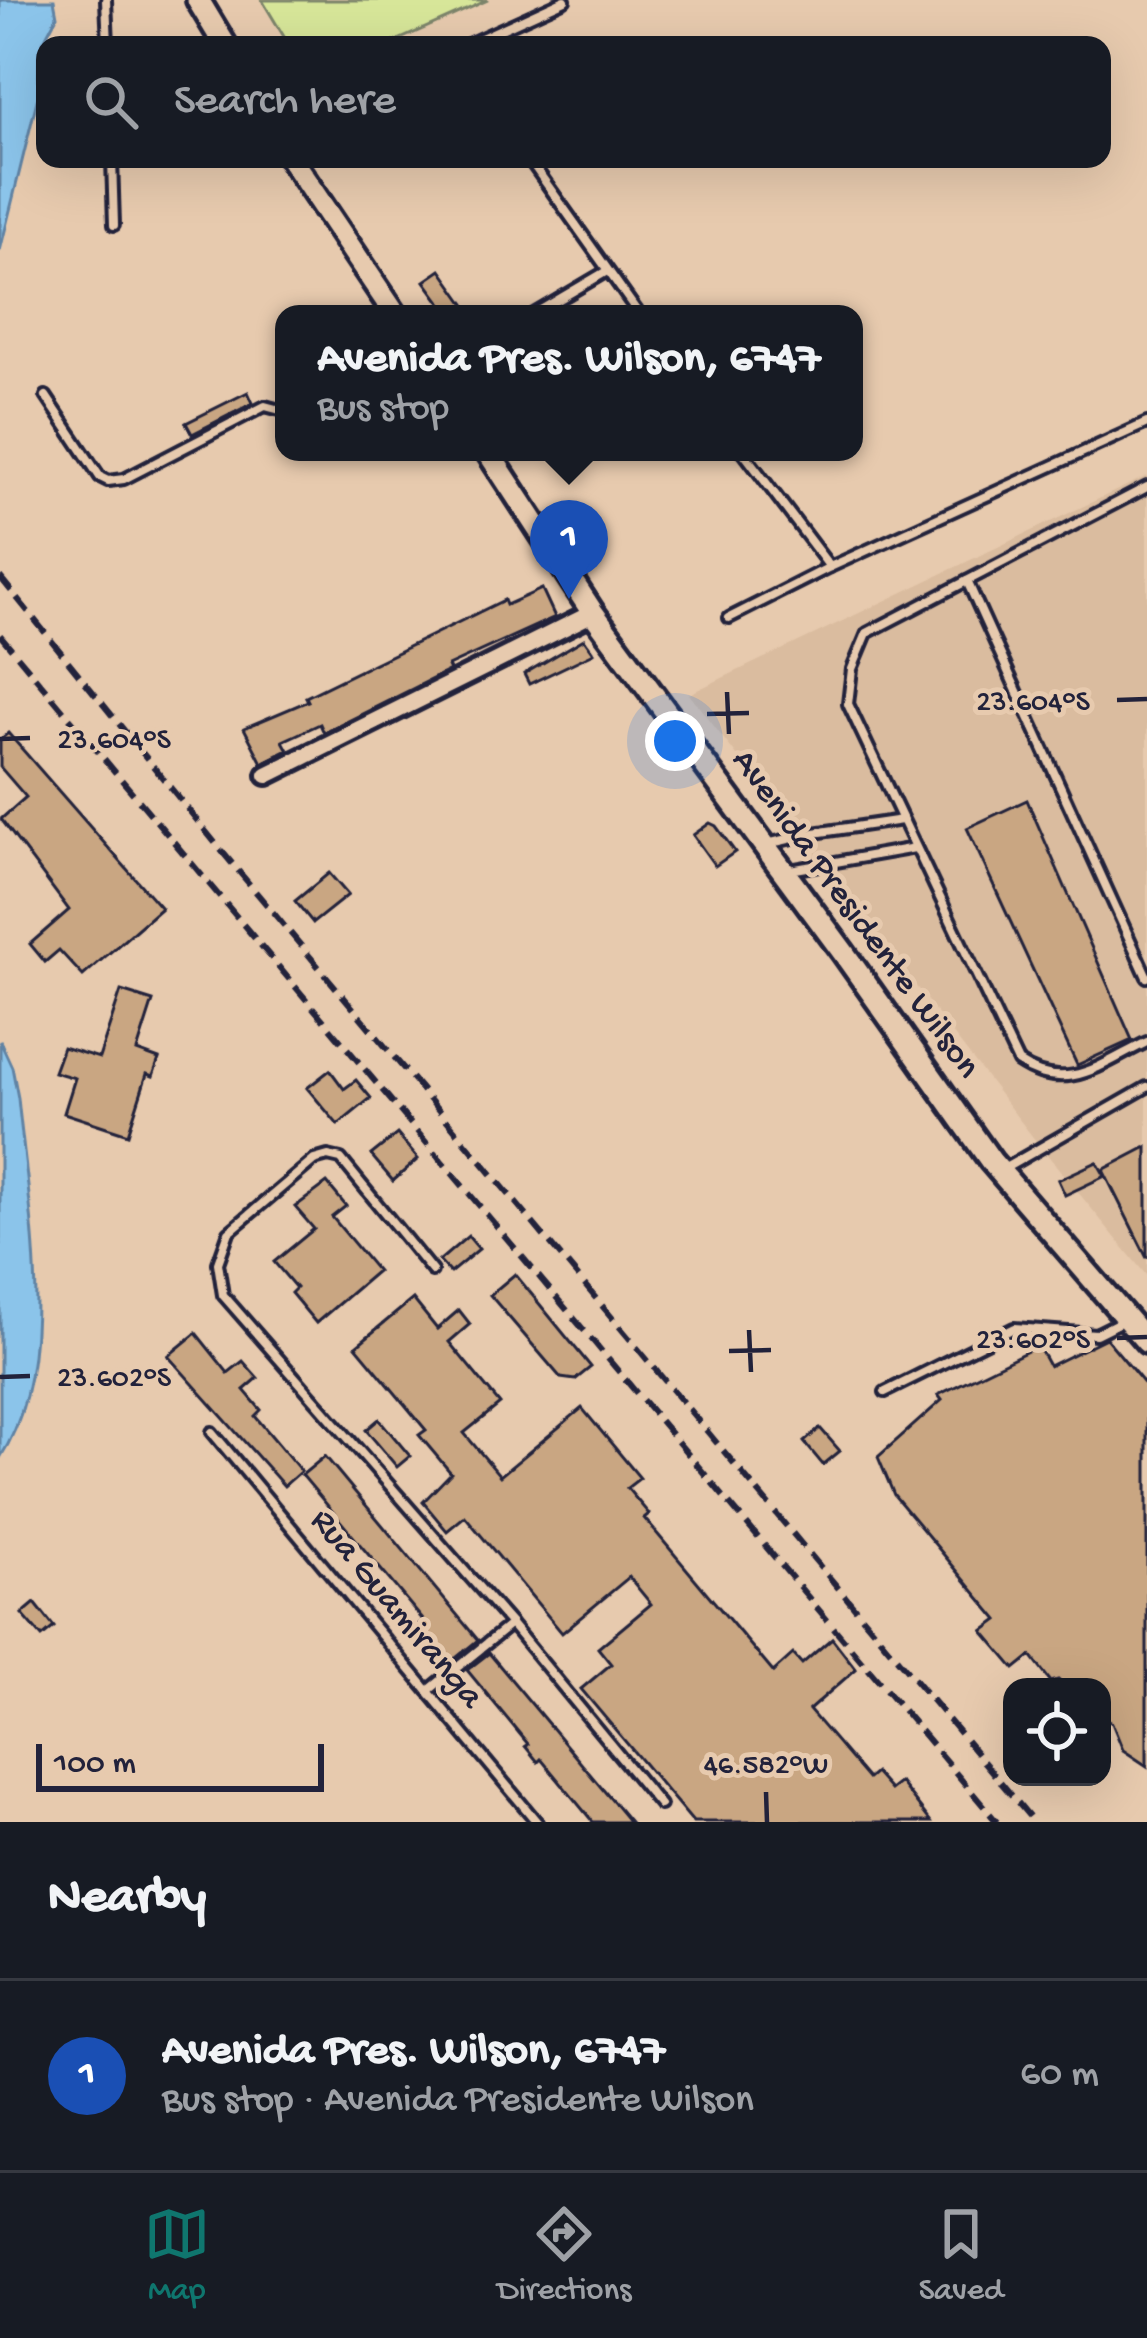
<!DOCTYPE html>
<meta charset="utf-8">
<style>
body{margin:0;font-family:"Gochi Hand",sans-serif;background:#20242c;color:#f1f3f6}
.controls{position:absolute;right:36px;bottom:36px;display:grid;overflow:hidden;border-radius:24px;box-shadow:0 12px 48px #0002}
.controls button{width:108px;height:108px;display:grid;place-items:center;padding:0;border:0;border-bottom:3px solid #363941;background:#171b24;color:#f1f3f6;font:60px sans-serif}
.scale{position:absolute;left:36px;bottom:30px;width:288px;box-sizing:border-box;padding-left:12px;border:6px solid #22223b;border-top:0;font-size:33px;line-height:42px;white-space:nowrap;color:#22223b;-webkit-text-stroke:9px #e7caae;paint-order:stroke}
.you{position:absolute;left:675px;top:741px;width:42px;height:42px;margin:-30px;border:9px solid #fff;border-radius:50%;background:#1a73e8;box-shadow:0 0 0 18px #1a73e833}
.badge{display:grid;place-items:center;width:78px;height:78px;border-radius:50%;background:#0f766e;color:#fff;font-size:39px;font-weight:700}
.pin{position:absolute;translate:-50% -99px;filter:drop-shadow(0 3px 6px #0008)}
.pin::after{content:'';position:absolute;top:63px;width:42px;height:36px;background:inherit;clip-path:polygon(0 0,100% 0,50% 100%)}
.popup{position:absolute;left:275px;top:305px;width:588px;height:156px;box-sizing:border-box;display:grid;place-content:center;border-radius:24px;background:#171b24;filter:drop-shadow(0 3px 9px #0005);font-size:39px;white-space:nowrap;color:#9ea1a6}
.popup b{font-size:45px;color:#f1f3f6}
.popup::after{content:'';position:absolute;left:50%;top:100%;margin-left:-24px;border:24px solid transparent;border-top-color:#171b24}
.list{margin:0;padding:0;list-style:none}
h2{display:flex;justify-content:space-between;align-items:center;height:156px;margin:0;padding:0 48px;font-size:51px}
h2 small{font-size:39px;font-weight:400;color:#9ea1a6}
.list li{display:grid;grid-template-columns:78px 1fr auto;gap:36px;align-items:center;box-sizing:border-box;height:192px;padding:0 48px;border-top:3px solid #363941}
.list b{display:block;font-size:45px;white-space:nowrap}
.list p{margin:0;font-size:39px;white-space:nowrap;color:#9ea1a6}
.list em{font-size:39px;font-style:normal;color:#9ea1a6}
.icon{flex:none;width:66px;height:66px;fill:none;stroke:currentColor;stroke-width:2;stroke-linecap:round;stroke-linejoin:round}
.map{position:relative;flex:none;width:1147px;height:1822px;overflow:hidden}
.search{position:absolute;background:#171b24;box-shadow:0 12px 48px #0002;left:36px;right:36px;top:36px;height:132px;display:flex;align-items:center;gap:30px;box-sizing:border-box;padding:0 42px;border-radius:24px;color:#9ea1a6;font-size:45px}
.sheet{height:348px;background:#171b24}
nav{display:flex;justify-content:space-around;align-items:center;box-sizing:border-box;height:168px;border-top:3px solid #363941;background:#171b24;font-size:33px;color:#9ea1a6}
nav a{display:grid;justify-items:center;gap:6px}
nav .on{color:#0f766e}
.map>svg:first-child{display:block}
.built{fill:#dabc9f}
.green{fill:#d7e699;stroke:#7c846a;stroke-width:3}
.water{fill:#8bc4ea;stroke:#6183a4;stroke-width:3}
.building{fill:#c9a682;stroke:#22223b;stroke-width:3}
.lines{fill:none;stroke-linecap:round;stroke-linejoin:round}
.service-casing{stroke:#22223b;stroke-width:16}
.minor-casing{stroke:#22223b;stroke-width:26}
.secondary-casing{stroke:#22223b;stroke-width:30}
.service{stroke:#e7caae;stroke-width:8}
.minor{stroke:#e7caae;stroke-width:16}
.secondary{stroke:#e7caae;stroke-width:21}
.rail{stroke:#22223b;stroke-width:6;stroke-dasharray:18 9;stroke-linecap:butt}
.ticks{fill:none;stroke:#22223b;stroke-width:4.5}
.labels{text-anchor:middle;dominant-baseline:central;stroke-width:10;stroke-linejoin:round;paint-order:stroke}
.street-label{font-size:36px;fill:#22223b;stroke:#e7caae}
.ticks-label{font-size:30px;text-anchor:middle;fill:#22223b;stroke:#e7caae;stroke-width:10;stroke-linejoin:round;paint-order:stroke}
</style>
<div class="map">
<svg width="1147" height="1822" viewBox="0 0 1147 1822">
<rect width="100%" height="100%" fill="#e7caae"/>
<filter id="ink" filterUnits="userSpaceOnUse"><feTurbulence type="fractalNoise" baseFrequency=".00833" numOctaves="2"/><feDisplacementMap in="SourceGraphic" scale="24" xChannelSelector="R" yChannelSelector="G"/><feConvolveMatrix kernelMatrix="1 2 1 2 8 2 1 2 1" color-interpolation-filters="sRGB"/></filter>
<g filter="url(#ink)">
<path class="built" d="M1147,476V1274L1146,1275L1032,1136L689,694Z"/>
<path class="green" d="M262,0H488L387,45H289Z"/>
<g class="water">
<path d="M0,0H54L57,16L39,50L38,96L0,251Z"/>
<path d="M0,1041L12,1067L18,1098C28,1204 61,1365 0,1458Z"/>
</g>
<g class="building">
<path d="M441,270L472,314H449L425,281Z"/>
<path d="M248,392L253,403L192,434L186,423Z"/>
<path d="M542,589L555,617L448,666L450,670L324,733L320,724L283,741L288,750L262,763L244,728L308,701L306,697L504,600L506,605Z"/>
<path d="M584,639L594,653L529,684L524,674Z"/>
<path d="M8,733L161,908L83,976L59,950L45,962L30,944L69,910L1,819L26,797L0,767V740Z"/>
<path d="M1027,800L1132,1040L1077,1065L967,828Z"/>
<path d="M710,823L716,826L735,852L715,866L693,835Z"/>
<path d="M329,873L348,895L313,923L295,901Z"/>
<path d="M121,991L153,1001L137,1051L159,1059L153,1076L147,1074L128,1134L64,1113L75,1078L54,1072L63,1047L99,1058Z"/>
<path d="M330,1070L344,1089L356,1080L371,1098L338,1125L307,1088Z"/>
<path d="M397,1134L418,1159L393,1181L371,1155Z"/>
<path d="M1147,1147V1258L1103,1170Z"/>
<path d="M1097,1162L1105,1176L1065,1195L1058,1180Z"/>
<path d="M327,1183L346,1206L332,1217L377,1271L316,1323L291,1293L296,1288L274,1262L314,1229L295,1207Z"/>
<path d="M468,1236L479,1249L450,1273L439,1261Z"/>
<path d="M515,1274L591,1367L575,1380L561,1378L490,1295Z"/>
<path d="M413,1299L437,1329L459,1310L470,1324L449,1342L500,1404L464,1433L500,1476L582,1408L640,1478L627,1488L649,1514L644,1518L773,1672L793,1654L802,1664L832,1638L856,1669L809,1710L868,1779L875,1773L890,1790L900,1782L931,1822H693L581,1689L611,1664L598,1648L651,1604L629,1577L562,1633L465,1516L447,1531L423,1502L451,1473L419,1435L426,1430L356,1346Z"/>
<path d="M196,1333L228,1373L243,1361L258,1378L244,1390L261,1410L255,1416L301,1471L284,1486L168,1356Z"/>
<path d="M1106,1338L1147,1387V1766L1123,1750L1112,1723L1102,1716V1687H1066L1058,1680L1051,1682L1031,1656L1015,1669L983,1631L998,1620L894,1495L878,1457L942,1400L938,1395L1038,1346L1049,1366Z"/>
<path d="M379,1419L410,1456L397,1467L366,1430Z"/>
<path d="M820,1428L840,1451L823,1465L804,1442Z"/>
<path d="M325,1456L478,1640L456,1658L449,1660L419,1624L423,1620L302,1475Z"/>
<path d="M35,1603L54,1627L42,1637L22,1614Z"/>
<path d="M489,1653L535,1708L630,1822H593L541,1759L538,1762L525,1746L528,1744L467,1670Z"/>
</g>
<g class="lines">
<defs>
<g id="service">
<path d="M106,0L108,45"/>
<path d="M466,45L565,0"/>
<path d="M112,159L114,225"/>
<path d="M529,159L639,314"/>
<path d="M534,314L607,271"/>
<path d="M46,396L100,477L108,481L124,479L265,406L284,411"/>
<path d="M743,452L830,567"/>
<path d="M1147,487L867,633L852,669L848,704L1018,1062C1067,1095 1101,1064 1147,1042"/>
<path d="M967,581L1147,977"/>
<path d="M729,618L830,567L1147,423"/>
<path d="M767,844L814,833L902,820"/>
<path d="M790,870L915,848"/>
<path d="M1000,1171L1147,1087"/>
<path d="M885,1392L1014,1328L1096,1334L1126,1319"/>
<path d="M212,1432L537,1822"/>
<path d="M511,1624L660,1805"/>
<path d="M428,1691L511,1624L223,1295L218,1263L229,1232L314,1160L328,1156L341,1159L432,1271"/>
</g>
<path id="minor" d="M267,775L593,613"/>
<g id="secondary">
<path d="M198,0L225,45"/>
<path d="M291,159L395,314"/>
<path d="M488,452L593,613L843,952L991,1161L1147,1342"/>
</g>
</defs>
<use href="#service" class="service-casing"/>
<use href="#minor" class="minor-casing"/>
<use href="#secondary" class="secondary-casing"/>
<use href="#service" class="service"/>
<use href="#minor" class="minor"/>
<use href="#secondary" class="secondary"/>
<g class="rail">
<path d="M0,577L225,855L1034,1822"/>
<path d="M0,635L997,1822"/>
</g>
</g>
</g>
<path class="ticks" d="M727,692L729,734M1117,700L1147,699M707,714L749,713M0,739L30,738M749,1330L751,1372M1117,1338L1147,1337M729,1351L771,1350M0,1377L30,1376M766,1792L767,1822"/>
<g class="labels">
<g class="street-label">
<text transform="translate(854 915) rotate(54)">Avenida Presidente Wilson</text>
<text transform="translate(395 1610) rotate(50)">Rua Guamiranga</text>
</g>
</g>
<g class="ticks-label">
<text x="1033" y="710">23.604°S</text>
<text x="114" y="748">23.604°S</text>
<text x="1033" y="1348">23.602°S</text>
<text x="114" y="1386">23.602°S</text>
<text x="766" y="1773">46.582°W</text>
</g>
</svg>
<div class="controls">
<button><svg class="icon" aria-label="locate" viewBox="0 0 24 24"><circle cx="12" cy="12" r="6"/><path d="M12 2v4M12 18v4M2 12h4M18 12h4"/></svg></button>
</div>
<div class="scale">100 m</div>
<div class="you"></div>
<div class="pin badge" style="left:569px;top:599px;background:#1a4fb4">1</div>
<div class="popup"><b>Avenida Pres. Wilson, 6747</b>Bus stop</div>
<div class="search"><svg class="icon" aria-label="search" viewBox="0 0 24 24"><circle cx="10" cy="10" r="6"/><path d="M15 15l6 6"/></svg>Search here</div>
</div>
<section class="sheet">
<h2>Nearby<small></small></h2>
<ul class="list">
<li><span class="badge" style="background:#1a4fb4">1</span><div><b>Avenida Pres. Wilson, 6747</b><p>Bus stop · Avenida Presidente Wilson</p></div><em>60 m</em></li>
</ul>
</section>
<nav>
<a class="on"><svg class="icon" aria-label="map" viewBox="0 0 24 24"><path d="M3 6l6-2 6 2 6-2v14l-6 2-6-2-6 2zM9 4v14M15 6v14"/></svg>Map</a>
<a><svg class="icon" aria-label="directions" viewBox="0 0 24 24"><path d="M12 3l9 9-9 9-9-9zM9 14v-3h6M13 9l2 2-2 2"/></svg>Directions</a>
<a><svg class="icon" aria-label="saved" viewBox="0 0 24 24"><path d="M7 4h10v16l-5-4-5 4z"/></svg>Saved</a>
</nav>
